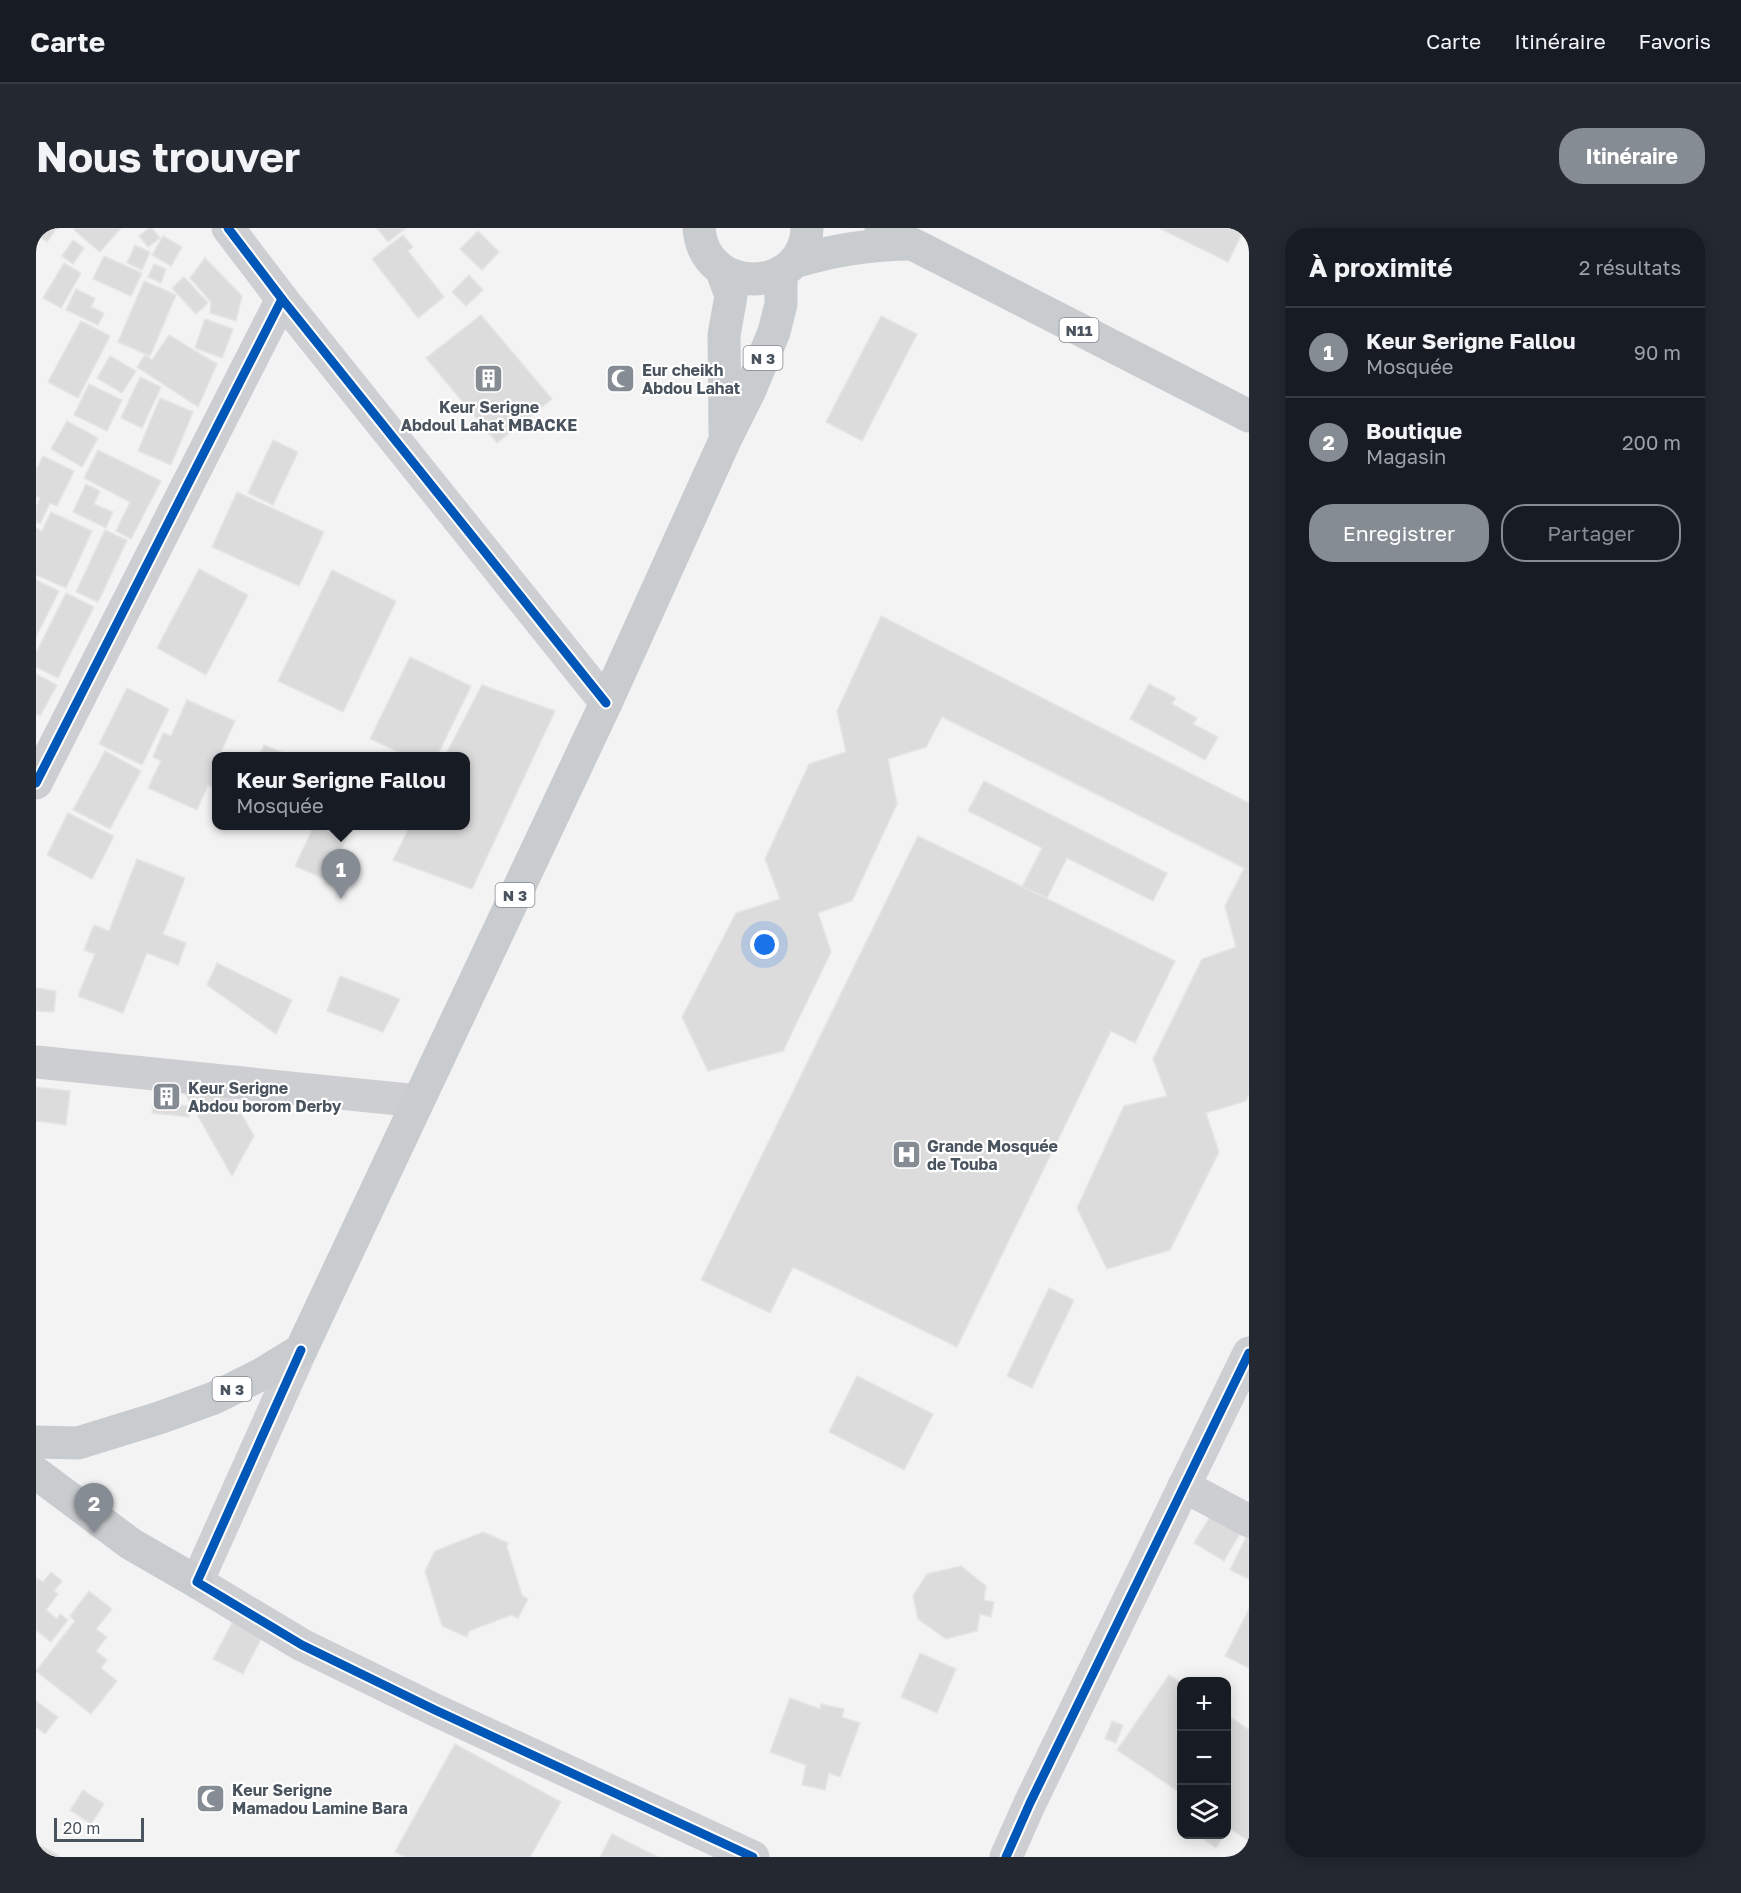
<!DOCTYPE html>
<html lang="fr">
<meta charset="utf-8">
<style>
body{margin:0;font-family:"Golos Text",sans-serif;background:#242831;color:#f1f3f6}
.controls{position:absolute;right:18px;bottom:18px;display:grid;overflow:hidden;border-radius:12px;box-shadow:0 3px 15px #0003}
.controls button{width:54px;height:54px;display:grid;place-items:center;padding:0;border:0;border-bottom:2px solid #363941;background:#171b24;color:#f1f3f6;font:30px sans-serif}
.scale{position:absolute;left:18px;bottom:15px;width:90px;box-sizing:border-box;padding-left:6px;border:3px solid #4a545f;border-top:0;font-size:16px;line-height:21px;white-space:nowrap;color:#4a545f;-webkit-text-stroke:4px #fff;paint-order:stroke}
.you{position:absolute;left:729px;top:717px;width:21px;height:21px;margin:-15px;border:4px solid #fff;border-radius:50%;background:#1a73e8;box-shadow:0 0 0 9px #1a73e833}
.badge{display:grid;place-items:center;width:39px;height:39px;border-radius:50%;background:#858c93;color:#fff;font-size:20px;font-weight:700}
.pin{position:absolute;translate:-50% -50px;filter:drop-shadow(0 2px 3px #0008)}
.pin::after{content:'';position:absolute;top:32px;width:21px;height:18px;background:inherit;clip-path:polygon(0 0,100% 0,50% 100%)}
.popup{position:absolute;left:176px;top:524px;width:258px;height:78px;box-sizing:border-box;display:grid;place-content:center;border-radius:12px;background:#171b24;filter:drop-shadow(0 2px 4px #0005);font-size:20px;white-space:nowrap;color:#9ea1a6}
.popup b{font-size:22px;color:#f1f3f6}
.popup::after{content:'';position:absolute;left:50%;top:100%;margin-left:-12px;border:12px solid transparent;border-top-color:#171b24}
.list{margin:0;padding:0;list-style:none}
h2{display:flex;justify-content:space-between;align-items:center;height:78px;margin:0;padding:0 24px;font-size:26px}
h2 small{font-size:20px;font-weight:400;color:#9ea1a6}
.list li{display:grid;grid-template-columns:39px 1fr auto;gap:18px;align-items:center;box-sizing:border-box;height:90px;padding:0 24px;border-top:2px solid #363941}
.list b{display:block;font-size:22px;white-space:nowrap}
.list p{margin:0;font-size:20px;white-space:nowrap;color:#9ea1a6}
.list em{font-size:20px;font-style:normal;color:#9ea1a6}
.actions{display:flex;gap:12px;padding:18px 24px}
.actions a{flex:1;padding:14px 0;border:2px solid #858c93;border-radius:24px;text-align:center;font-size:21px;color:#858c93}
.actions .main{background:#858c93;color:#fff}
.icon{flex:none;width:33px;height:33px;fill:none;stroke:currentColor;stroke-width:2;stroke-linecap:round;stroke-linejoin:round}
.map{position:relative;flex:none;width:1213px;height:1629px;overflow:hidden;border-radius:24px}
header{display:flex;align-items:center;gap:36px;box-sizing:border-box;height:84px;padding:0 30px;background:#171b24;border-bottom:2px solid #363941}
header strong{font-size:28px}
nav{display:flex;gap:33px;margin-inline-start:auto;font-size:21px}
.intro{display:flex;align-items:center;justify-content:space-between;box-sizing:border-box;height:144px;padding:0 36px}
h1{margin:0;font-size:42px}
.button{padding:15px 27px;border-radius:24px;background:#858c93;color:#fff;font-size:21px;font-weight:700}
main{display:flex;gap:36px;padding:0 36px}
aside{flex:1;background:#171b24;border-radius:24px;box-shadow:0 3px 15px #0003}
.map>svg:first-child{display:block}
.building{fill:#dcdcdd;stroke:#e4e5e6;stroke-width:1.5}
.lines{fill:none;stroke-linecap:round;stroke-linejoin:round}
.street{stroke:#cdced1;stroke-width:33}
.secondary{stroke:#cecfd2;stroke-width:33}
.primary{stroke:#c9cccf;stroke-width:33}
.cycleway-casing{stroke:#fff;stroke-width:13}
.cycleway{stroke:#0057b8;stroke-width:9}
.labels{text-anchor:middle;dominant-baseline:central;stroke-width:4.5;stroke-linejoin:round;paint-order:stroke}
.shield{fill:#fff;stroke:#80878f;stroke-width:1.5}
.shield-label{font-size:15px;font-weight:bold;fill:#4a545f}
.poi-label{font-size:16px;font-weight:bold;fill:#4a545f;stroke:#fff;text-anchor:start}
</style>
<header>
<strong>Carte</strong>
<nav><a>Carte</a><a>Itinéraire</a><a>Favoris</a></nav>
</header>
<div class="intro"><h1>Nous trouver</h1><a class="button">Itinéraire</a></div>
<main>
<div class="map">
<svg width="1213" height="1629" viewBox="0 0 1213 1629">
<rect width="100%" height="100%" fill="#f3f3f3"/>
<g class="building">
<path d="M0,0H21L11,14L0,6Z"/>
<path d="M40,0H85L64,24L38,2Z"/>
<path d="M113,0H116L124,10L112,19L103,8Z"/>
<path d="M341,0H370L352,14Z"/>
<path d="M1123,0H1209L1192,34Z"/>
<path d="M442,3L463,24L446,42L424,21Z"/>
<path d="M367,7L377,19L372,23L408,69L382,90L336,31Z"/>
<path d="M127,8L146,19L135,38L116,27Z"/>
<path d="M37,12L48,20L37,36L26,28Z"/>
<path d="M99,17L114,24L106,42L91,35Z"/>
<path d="M68,28L106,45L95,68L57,51Z"/>
<path d="M169,30L206,68L200,93L174,85L175,74L154,50Z"/>
<path d="M28,35L45,45L25,80L7,70Z"/>
<path d="M118,36L130,41L125,55L112,49Z"/>
<path d="M433,47L447,62L430,78L416,64Z"/>
<path d="M148,49L172,75L160,86L136,60Z"/>
<path d="M108,53L140,67L114,128L82,114Z"/>
<path d="M40,61L59,70L55,79L68,85L62,97L30,82Z"/>
<path d="M445,87L516,171L461,215L390,130Z"/>
<path d="M845,88L881,106L826,213L790,194Z"/>
<path d="M169,91L197,101L186,130L159,120Z"/>
<path d="M45,93L74,108L42,170L12,154Z"/>
<path d="M133,107L181,136L162,179L101,139L109,127L116,132Z"/>
<path d="M74,128L100,143L86,165L61,150Z"/>
<path d="M104,149L125,159L106,200L85,190Z"/>
<path d="M53,156L86,172L71,203L38,187Z"/>
<path d="M124,170L157,184L135,237L102,223Z"/>
<path d="M31,193L62,210L46,239L15,221Z"/>
<path d="M237,212L262,224L237,277L212,265Z"/>
<path d="M62,222L125,253L95,311L80,303L94,274L48,250Z"/>
<path d="M7,228L38,243L21,278L14,275L4,296L0,294V279L4,270L0,268V242Z"/>
<path d="M50,256L64,263L58,276L77,284L70,300L37,284Z"/>
<path d="M201,264L288,304L263,358L176,319Z"/>
<path d="M15,284L56,303L30,360L0,347V300L6,303Z"/>
<path d="M69,302L91,312L62,374L40,364Z"/>
<path d="M163,341L212,367L170,447L121,420Z"/>
<path d="M296,342L360,373L307,484L242,453Z"/>
<path d="M0,352L23,363L0,409Z"/>
<path d="M30,365L58,379L22,450L0,439V425Z"/>
<path d="M845,388L1213,575V866L1210,873L1170,885L1183,924L1134,1022L1071,1041L1041,980L1088,878L1131,868L1117,831L1166,731L1200,719L1189,678L1208,640L906,489L890,519L852,531L861,576L816,673L782,685L795,724L747,823L672,843L646,789L700,685L744,671L729,631L773,536L810,524L801,483Z"/>
<path d="M374,429L435,458L401,528H371L334,511Z"/>
<path d="M0,446L21,457L4,488L0,486Z"/>
<path d="M1113,456L1140,470L1136,476L1161,490L1157,496L1182,509L1169,532L1094,491Z"/>
<path d="M446,457L519,483L436,661L357,632L374,598H430V528H409Z"/>
<path d="M91,460L133,481L106,537L63,516Z"/>
<path d="M151,472L199,493L183,528H180V561L172,557L161,582L112,560L125,533L117,529L127,505L135,508Z"/>
<path d="M228,517L255,528H223Z"/>
<path d="M69,523L105,543L74,601L37,582Z"/>
<path d="M948,553L1131,645L1117,673L1031,630L1011,670L986,659L1006,620L932,583Z"/>
<path d="M32,585L78,608L56,651L11,627Z"/>
<path d="M278,598H316L291,652L259,638Z"/>
<path d="M882,608L1139,733L1099,815L1075,803L921,1119L757,1039L734,1085L665,1052Z"/>
<path d="M101,631L149,650L127,706L150,715L142,737L111,725L87,785L42,768L59,726L48,722L58,697L73,703Z"/>
<path d="M181,735L256,772L240,806L171,757Z"/>
<path d="M304,748L364,771L347,804L291,783Z"/>
<path d="M0,760L20,763L18,784L0,783Z"/>
<path d="M119,858L145,861L143,877L154,878L153,889L116,885Z"/>
<path d="M0,859L34,863L30,897L0,893Z"/>
<path d="M146,860L194,866L218,908L196,948Z"/>
<path d="M1013,1060L1038,1072L996,1160L971,1148Z"/>
<path d="M821,1148L897,1186L868,1242L793,1204Z"/>
<path d="M1178,1282L1207,1300L1188,1333L1158,1315Z"/>
<path d="M1213,1303V1351L1194,1342Z"/>
<path d="M447,1304L472,1315L471,1319L486,1367L492,1371L482,1390L475,1387L433,1403L431,1409L406,1398L389,1343L399,1323Z"/>
<path d="M925,1338L950,1358L948,1372L958,1374L955,1389L944,1386L941,1403L910,1411L882,1391L877,1368L891,1346Z"/>
<path d="M15,1344L26,1353L18,1363L22,1366L10,1382L21,1391L24,1386L32,1392L15,1414L0,1402V1350L7,1354Z"/>
<path d="M53,1363L76,1381L60,1401L71,1409L60,1423L71,1432L65,1440L81,1453L55,1486L0,1443L39,1393L34,1388Z"/>
<path d="M1213,1381V1440L1189,1428Z"/>
<path d="M197,1393L226,1409L207,1446L177,1431Z"/>
<path d="M884,1425L920,1441L901,1485L865,1469Z"/>
<path d="M1133,1447L1146,1455V1566L1081,1522Z"/>
<path d="M754,1470L784,1481L785,1476L808,1481L806,1489L824,1495L804,1549L793,1545L789,1562L766,1557L770,1537L734,1524Z"/>
<path d="M0,1473L22,1489L9,1506L0,1499Z"/>
<path d="M1190,1486L1213,1502V1613L1190,1598Z"/>
<path d="M1076,1493L1087,1497L1080,1515L1069,1511Z"/>
<path d="M419,1516L525,1574L494,1629H369L359,1624Z"/>
<path d="M47,1562L68,1576L55,1596L34,1582Z"/>
<path d="M576,1606L622,1629H564Z"/>
<path d="M1161,1606H1189L1180,1620Z"/>
<path d="M0,1615L22,1627L21,1629H0Z"/>
</g>
<g class="lines">
<g class="street">
<path d="M0,555L246,71"/>
<path d="M0,834L382,873"/>
<path d="M1148,1258L1213,1293"/>
</g>
<g class="secondary">
<path d="M192,0L246,71L570,475"/>
<path d="M265,1122L161,1354L266,1417L399,1482L717,1629"/>
<path d="M970,1629L994,1575L1213,1125"/>
</g>
<g class="primary">
<path d="M663,0C668,69 769,67 771,0"/>
<path d="M845,0L1213,188"/>
<path d="M758,34C798,22 830,17 873,16"/>
<path d="M686,43L695,68L688,107L689,204"/>
<path d="M0,1214L42,1215L123,1190L178,1170L226,1146L265,1122L570,475L690,210L714,162L738,104L745,76V44"/>
<path d="M0,1245L95,1316L161,1354"/>
</g>
<defs>
<g id="cycleway">
<path d="M192,0L246,71L570,475"/>
<path d="M0,555L246,71"/>
<path d="M265,1122L161,1354L266,1417L399,1482L717,1629"/>
<path d="M970,1629L994,1575L1213,1125"/>
</g>
</defs>
<use href="#cycleway" class="cycleway-casing"/>
<use href="#cycleway" class="cycleway"/>
</g>
<defs>
<symbol id="building-square" viewBox="-11 -11 22 22"><rect x="-9" y="-9" width="18" height="18" rx="4" fill="#858c93" stroke="#fff"/><path d="M-4-6H4V6H1V3H-1V6H-4ZM-2.5-4.3h1.7v1.8h-1.7ZM.8-4.3h1.7v1.8H.8ZM-2.5-1h1.7V.8h-1.7ZM.8-1h1.7V.8H.8Z" fill="#fff"/></symbol>
<symbol id="mosque-square" viewBox="-11 -11 22 22"><rect x="-9" y="-9" width="18" height="18" rx="4" fill="#858c93" stroke="#fff"/><path d="M3.5-4.9A6 6 0 1 0 3.5 4.9A5 5 0 1 1 3.5-4.9Z" fill="#fff"/></symbol>
<symbol id="hospital-square" viewBox="-11 -11 22 22"><rect x="-9" y="-9" width="18" height="18" rx="4" fill="#858c93" stroke="#fff"/><path d="M-5-5h3v3.5h4V-5h3V5h-3V1.5h-4V5h-3Z" fill="#fff"/></symbol>
</defs>
<g fill-rule="evenodd">
<use href="#building-square" x="436" y="134" width="33" height="33"/>
<use href="#mosque-square" x="568" y="134" width="33" height="33"/>
<use href="#building-square" x="114" y="852" width="33" height="33"/>
<use href="#hospital-square" x="854" y="910" width="33" height="33"/>
<use href="#mosque-square" x="158" y="1554" width="33" height="33"/>
</g>
<g class="labels">
<g class="shield">
<rect x="1023.5" y="90" width="39" height="24" rx="4.5"/>
<rect x="707.5" y="118" width="39" height="24" rx="4.5"/>
<rect x="459.5" y="655" width="39" height="24" rx="4.5"/>
<rect x="176.5" y="1149" width="39" height="24" rx="4.5"/>
</g>
<g class="shield-label">
<text x="1043" y="102">N11</text>
<text x="727" y="130">N 3</text>
<text x="479" y="667">N 3</text>
<text x="196" y="1161">N 3</text>
</g>
<g class="poi-label">
<text x="606" y="142">Eur cheikh<tspan x="606" dy="18">Abdou Lahat</tspan></text>
<text x="453" y="179" text-anchor="middle">Keur Serigne<tspan x="453" dy="18">Abdoul Lahat MBACKE</tspan></text>
<text x="152" y="860">Keur Serigne<tspan x="152" dy="18">Abdou borom Derby</tspan></text>
<text x="891" y="918">Grande Mosquée<tspan x="891" dy="18">de Touba</tspan></text>
<text x="196" y="1562">Keur Serigne<tspan x="196" dy="18">Mamadou Lamine Bara</tspan></text>
</g>
</g>
</svg>
<div class="controls">
<button>+</button>
<button>−</button>
<button><svg class="icon" aria-label="layers" viewBox="0 0 24 24"><path d="M12 4l9 5-9 5-9-5zM3 14l9 5 9-5"/></svg></button>
</div>
<div class="scale">20 m</div>
<div class="you"></div>
<div class="pin badge" style="left:305px;top:671px">1</div>
<div class="popup"><b>Keur Serigne Fallou</b>Mosquée</div>
<div class="pin badge" style="left:58px;top:1305px">2</div>
</div>
<aside>
<h2>À proximité<small>2 résultats</small></h2>
<ul class="list">
<li><span class="badge">1</span><div><b>Keur Serigne Fallou</b><p>Mosquée</p></div><em>90 m</em></li>
<li><span class="badge">2</span><div><b>Boutique</b><p>Magasin</p></div><em>200 m</em></li>
</ul>
<div class="actions"><a class="main">Enregistrer</a><a>Partager</a></div>
</aside>
</main>
